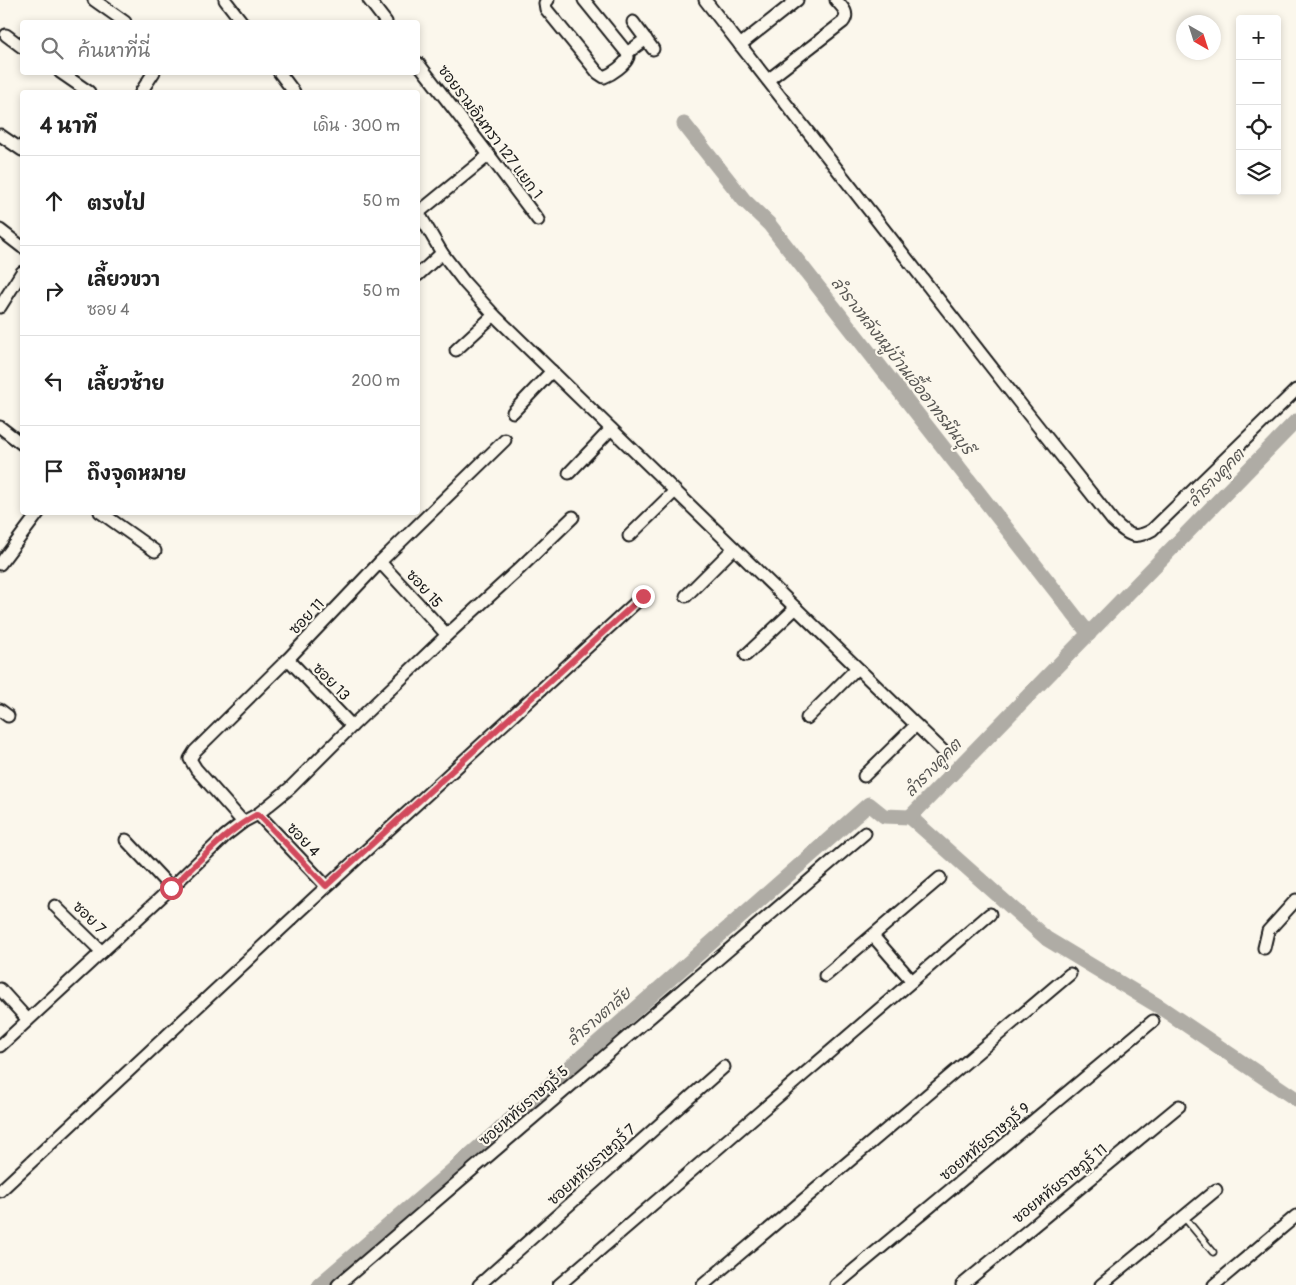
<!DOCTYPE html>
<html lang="th">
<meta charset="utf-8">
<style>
body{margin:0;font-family:Pangolin,"Playpen Sans Thai",sans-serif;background:#f6f6f6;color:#222}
.controls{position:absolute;right:15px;top:15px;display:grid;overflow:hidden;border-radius:5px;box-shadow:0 2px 8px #0003}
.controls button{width:45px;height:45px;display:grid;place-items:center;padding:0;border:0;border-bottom:1px solid #e0e0e0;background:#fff;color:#222;font:25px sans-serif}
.compass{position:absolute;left:1176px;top:15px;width:45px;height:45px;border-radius:50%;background:#fff;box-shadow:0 2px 8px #0003;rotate:141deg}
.stop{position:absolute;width:15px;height:15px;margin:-11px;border:4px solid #d1495b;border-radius:50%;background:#fff}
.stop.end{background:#d1495b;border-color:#fff;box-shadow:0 1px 5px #0008}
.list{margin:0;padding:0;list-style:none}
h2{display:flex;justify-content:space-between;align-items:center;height:65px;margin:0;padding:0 20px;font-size:21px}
h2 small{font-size:16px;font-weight:400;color:#767676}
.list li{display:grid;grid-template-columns:32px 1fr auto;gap:15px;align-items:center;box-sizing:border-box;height:90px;padding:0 20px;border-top:1px solid #e0e0e0}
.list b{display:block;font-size:19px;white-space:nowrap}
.list p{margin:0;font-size:16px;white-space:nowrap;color:#767676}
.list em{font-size:16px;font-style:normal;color:#767676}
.icon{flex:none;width:28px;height:28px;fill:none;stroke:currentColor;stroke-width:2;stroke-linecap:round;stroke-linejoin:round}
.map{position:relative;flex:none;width:1296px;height:1285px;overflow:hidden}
.search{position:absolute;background:#fff;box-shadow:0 2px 8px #0003;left:20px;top:20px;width:400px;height:55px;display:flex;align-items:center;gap:12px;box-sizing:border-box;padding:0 18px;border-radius:5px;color:#767676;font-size:19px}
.panel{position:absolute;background:#fff;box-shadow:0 2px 8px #0003;left:20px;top:90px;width:400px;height:425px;border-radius:5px}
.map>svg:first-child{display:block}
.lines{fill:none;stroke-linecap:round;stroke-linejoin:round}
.canal{stroke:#afaca5;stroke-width:15}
.service-casing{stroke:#1c1c1c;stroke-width:9}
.minor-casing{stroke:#1c1c1c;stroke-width:15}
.service{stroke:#fbf7ec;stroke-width:5.5}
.minor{stroke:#fbf7ec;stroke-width:11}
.route{stroke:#d1495b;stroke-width:6}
.labels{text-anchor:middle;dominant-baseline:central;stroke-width:4.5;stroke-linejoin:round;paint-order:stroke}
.street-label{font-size:15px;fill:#1c1c1c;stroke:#fbf7ec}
.water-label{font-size:16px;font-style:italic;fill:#575653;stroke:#fbf7ec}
</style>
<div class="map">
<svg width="1296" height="1285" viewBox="0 0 1296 1285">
<rect width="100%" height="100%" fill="#fbf7ec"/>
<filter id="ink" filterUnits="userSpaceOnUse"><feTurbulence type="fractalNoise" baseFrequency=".02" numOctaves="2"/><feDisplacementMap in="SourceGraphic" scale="10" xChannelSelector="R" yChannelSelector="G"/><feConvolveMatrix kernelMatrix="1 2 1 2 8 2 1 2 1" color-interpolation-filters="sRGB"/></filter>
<g filter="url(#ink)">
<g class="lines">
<g class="canal">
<path d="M684,124L744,200L769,224L1089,634"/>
<path d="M1296,421L910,817L1047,939L1160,1007L1296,1099"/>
<path d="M319,1285L446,1176L869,804L884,816L910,817"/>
</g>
<defs>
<path id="service" d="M1184,1217L1213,1252"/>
<g id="minor">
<path d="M94,0L125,22"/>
<path d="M225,0L242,22"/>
<path d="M369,0L386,22"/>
<path d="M548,0L545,3L546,9L598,73L604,77C612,74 625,65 628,57L627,53L584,0"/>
<path d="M705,0L1025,410L1113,521C1127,534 1133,541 1152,530L1296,390"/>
<path d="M633,22L653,49"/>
<path d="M6,35L22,47"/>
<path d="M740,45L797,0"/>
<path d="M627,53L646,39"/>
<path d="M418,63L489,155L538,220"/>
<path d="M60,72L89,92"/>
<path d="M279,72L294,92"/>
<path d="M768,80L843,22C850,13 842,7 836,0"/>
<path d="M141,92L154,72"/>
<path d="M0,135L22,150"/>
<path d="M418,212L442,253L465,283L494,315L944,752"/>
<path d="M418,213L489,155"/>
<path d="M0,230L22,247"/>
<path d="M418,275L442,253"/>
<path d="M0,307L22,272"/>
<path d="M456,350L494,315"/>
<path d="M513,412L552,371"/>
<path d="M0,427L22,444"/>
<path d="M569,473L611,429"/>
<path d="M100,512L155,551"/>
<path d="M629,536L675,491"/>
<path d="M380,562L447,635"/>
<path d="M0,564L39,512"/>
<path d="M686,596L734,548"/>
<path d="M746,655L796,608"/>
<path d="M288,659L352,726"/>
<path d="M0,710L8,716"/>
<path d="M807,718L857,668"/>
<path d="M864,776L916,725"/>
<path d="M258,814L326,886"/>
<path d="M243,822L196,769L190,759L195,751L288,659L380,562L505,440"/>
<path d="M126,840L171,888"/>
<path d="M55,906L102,952"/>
<path d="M873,936L912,981"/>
<path d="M1264,948L1268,931L1296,900"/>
<path d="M825,976L940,878"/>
<path d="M0,989L28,1020"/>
<path d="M0,1046L171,888L225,836L243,822L258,814L290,788L352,726L447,635L519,569L573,517"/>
<path d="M0,1191L311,901L643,596"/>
<path d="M338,1285L865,833"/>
<path d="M479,1285L724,1067"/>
<path d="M559,1285L990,914"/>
<path d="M703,1285L1070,974"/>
<path d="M836,1285L1153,1021"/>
<path d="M962,1285L1179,1106"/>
<path d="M1101,1285L1216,1190"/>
<path d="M1214,1285L1296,1216"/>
</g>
</defs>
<use href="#service" class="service-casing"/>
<use href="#minor" class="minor-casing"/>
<use href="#service" class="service"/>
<use href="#minor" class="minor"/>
</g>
</g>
<g class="lines" filter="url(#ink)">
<path class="route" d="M171,888C199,862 224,832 258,814L326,886L643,596"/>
</g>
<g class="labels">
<g class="street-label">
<text transform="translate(490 132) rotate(53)">ซอยรามอินทรา 127 แยก 1</text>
<text transform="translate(424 589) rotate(48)">ซอย 15</text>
<text transform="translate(307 617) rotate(-46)">ซอย 11</text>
<text transform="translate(331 682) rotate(46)">ซอย 13</text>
<text transform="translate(303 840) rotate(47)">ซอย 4</text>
<text transform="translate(89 918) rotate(45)">ซอย 7</text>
<text transform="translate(524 1106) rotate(-41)">ซอยหทัยราษฎร์ 5</text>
<text transform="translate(985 1142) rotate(-40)">ซอยหทัยราษฎร์ 9</text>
<text transform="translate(592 1165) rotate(-42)">ซอยหทัยราษฎร์ 7</text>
<text transform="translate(1060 1184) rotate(-39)">ซอยหทัยราษฎร์ 11</text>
</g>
<g class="water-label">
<text transform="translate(902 366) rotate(52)">ลำรางหลังหมู่บ้านเอื้ออาทรมีนบุรี</text>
<text transform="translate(1216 478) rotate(-46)">ลำรางคูคต</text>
<text transform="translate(933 768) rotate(-46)">ลำรางคูคต</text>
<text transform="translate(599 1017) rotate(-41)">ลำรางตาลัย</text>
</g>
</g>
</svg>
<div class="controls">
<button>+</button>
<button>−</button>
<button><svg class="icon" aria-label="locate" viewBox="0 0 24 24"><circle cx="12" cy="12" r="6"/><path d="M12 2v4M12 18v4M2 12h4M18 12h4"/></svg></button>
<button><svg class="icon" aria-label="layers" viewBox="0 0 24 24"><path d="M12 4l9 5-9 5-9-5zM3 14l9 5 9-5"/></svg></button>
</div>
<svg class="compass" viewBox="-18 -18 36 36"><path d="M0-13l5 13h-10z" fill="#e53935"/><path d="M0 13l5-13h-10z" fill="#767676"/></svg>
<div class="stop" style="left:171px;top:888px"></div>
<div class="stop end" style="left:643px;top:596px"></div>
<div class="search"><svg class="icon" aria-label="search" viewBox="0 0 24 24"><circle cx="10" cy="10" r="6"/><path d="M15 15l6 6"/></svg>ค้นหาที่นี่</div>
<section class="panel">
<h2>4 นาที<small>เดิน · 300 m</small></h2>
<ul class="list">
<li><svg class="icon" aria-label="ahead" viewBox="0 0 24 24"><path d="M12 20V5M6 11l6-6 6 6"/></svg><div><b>ตรงไป</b></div><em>50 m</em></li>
<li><svg class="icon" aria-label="right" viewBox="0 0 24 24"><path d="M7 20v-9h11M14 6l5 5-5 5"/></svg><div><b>เลี้ยวขวา</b><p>ซอย 4</p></div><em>50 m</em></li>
<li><svg class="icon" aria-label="left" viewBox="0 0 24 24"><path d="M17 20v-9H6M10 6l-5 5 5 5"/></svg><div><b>เลี้ยวซ้าย</b></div><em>200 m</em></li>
<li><svg class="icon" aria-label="arrive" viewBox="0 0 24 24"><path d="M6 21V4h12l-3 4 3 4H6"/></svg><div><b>ถึงจุดหมาย</b></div></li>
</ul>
</section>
</div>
